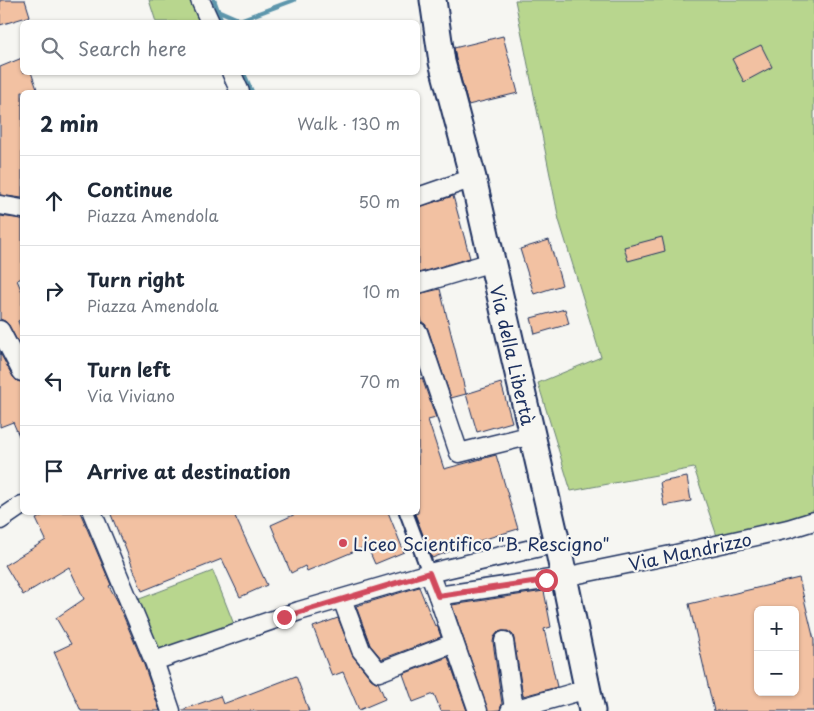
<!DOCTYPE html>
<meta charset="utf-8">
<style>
body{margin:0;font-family:"Playpen Sans",sans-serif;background:#f6f6f7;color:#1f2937}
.controls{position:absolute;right:15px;bottom:15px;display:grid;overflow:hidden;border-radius:8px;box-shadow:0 1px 4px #0004}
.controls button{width:45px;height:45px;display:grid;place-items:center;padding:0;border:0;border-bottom:1px solid #e0e1e3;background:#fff;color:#1f2937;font:25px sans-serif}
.stop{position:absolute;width:15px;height:15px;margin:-11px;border:4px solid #d1495b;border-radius:50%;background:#fff}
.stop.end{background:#d1495b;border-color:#fff;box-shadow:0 1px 5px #0008}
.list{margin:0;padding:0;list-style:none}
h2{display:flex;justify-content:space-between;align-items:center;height:65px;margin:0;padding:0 20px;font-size:21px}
h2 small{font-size:16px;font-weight:400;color:#747a83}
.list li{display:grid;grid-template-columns:32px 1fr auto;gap:15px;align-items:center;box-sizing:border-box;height:90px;padding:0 20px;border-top:1px solid #e0e1e3}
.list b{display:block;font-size:19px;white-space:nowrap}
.list p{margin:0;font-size:16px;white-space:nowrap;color:#747a83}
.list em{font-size:16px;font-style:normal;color:#747a83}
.icon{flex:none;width:28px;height:28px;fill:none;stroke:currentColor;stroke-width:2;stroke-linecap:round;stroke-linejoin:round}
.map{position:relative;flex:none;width:814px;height:711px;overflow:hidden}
.search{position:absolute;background:#fff;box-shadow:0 1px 4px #0004;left:20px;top:20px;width:400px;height:55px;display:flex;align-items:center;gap:12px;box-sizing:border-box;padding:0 18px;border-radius:8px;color:#747a83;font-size:19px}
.panel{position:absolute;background:#fff;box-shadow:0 1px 4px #0004;left:20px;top:90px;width:400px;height:425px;border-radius:8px}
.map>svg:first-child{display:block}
.green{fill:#b8d68e;stroke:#6a8276}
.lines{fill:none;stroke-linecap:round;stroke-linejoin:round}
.stream{stroke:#5d96ac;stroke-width:4.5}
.building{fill:#f2c1a2;stroke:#1b2f5e;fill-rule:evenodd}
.pedestrian-casing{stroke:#1b2f5e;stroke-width:16}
.minor-casing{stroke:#1b2f5e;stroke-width:21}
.secondary-casing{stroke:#1b2f5e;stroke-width:29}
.pedestrian{stroke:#f6f6f2;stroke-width:12}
.minor{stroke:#f6f6f2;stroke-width:18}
.secondary{stroke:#f6f6f2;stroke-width:25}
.route{stroke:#d1495b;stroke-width:6}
.poi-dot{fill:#d1495b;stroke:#f6f6f2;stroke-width:2}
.labels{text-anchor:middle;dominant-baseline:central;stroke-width:4.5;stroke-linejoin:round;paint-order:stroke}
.street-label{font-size:18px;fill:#1b2f5e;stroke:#f6f6f2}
.poi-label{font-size:18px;fill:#1b2f5e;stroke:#f6f6f2;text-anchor:start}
</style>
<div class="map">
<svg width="814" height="711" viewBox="0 0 814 711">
<rect width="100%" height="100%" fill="#f6f6f2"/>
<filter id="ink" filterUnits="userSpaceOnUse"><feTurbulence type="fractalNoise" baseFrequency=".02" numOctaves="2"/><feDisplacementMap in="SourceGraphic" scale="10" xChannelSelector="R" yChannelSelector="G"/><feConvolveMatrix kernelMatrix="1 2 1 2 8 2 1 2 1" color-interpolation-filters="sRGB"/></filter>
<g filter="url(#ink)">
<g class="green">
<path d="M149,0H200L210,22H156Z"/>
<path d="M515,0H814V514L813,512L719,542L694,468L571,491L538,383L601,357L559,220Z"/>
<path d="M213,571L237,632L154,661L129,603Z"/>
</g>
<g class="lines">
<g class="stream">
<path d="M214,0L222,22"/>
<path d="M217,10L240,20L294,0"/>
<path d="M243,72L252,92"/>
</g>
</g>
<g class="building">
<path d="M0,0H25L30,16L0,25Z"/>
<path d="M503,36L518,93L468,105L456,59L454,48Z"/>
<path d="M761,45L772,67L744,82L732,59Z"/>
<path d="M22,58V72H31L38,92H22V198L0,195V67Z"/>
<path d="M453,196L470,258L418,273V207Z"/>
<path d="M0,216L22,219V278L17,280L22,292V319L18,321L22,332V350L9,325L5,321L0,319Z"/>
<path d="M662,237L665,251L628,261L624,247Z"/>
<path d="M549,240L562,285L534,294L520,249Z"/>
<path d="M440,289L466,394L451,398L428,329L425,324L422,322L418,306V294Z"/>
<path d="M565,309L569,324L535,334L531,318Z"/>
<path d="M0,353L13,377L17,381L22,382V443L13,422L0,427Z"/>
<path d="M422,378L436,418L428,420L444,469L496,455L518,529L472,543L432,558L415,514L418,513V379Z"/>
<path d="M501,383L512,422L477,432L466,394Z"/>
<path d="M687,477L691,501L664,506L660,482Z"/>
<path d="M50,512H80L111,585L109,586L118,602L120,608H119L123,615L144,665L160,711H81L54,652L71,644L56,618L84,599L69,567L23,595L5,565L46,540L36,519Z"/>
<path d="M110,512H233L267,585L240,597L222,559L142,591L123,542H122Z"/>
<path d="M300,512H388L404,552L375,564L367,546L307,571L305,566L291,573L271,525Z"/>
<path d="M799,578L814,640V711H714L689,604ZM758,610H795V692H758Z"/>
<path d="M419,587L435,626L437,625L441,637L382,659L370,645L356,606Z"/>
<path d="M544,591L551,627L544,629L557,687L523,696L514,639L513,635L508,631H502L498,632L494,637L493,642L502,704L500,710L488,711L452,605Z"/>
<path d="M338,618L353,656L371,679L376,682H378L385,699L359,710L343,672L332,676L313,627Z"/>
<path d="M448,657L467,711H441L434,694L413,702L403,674Z"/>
<path d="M296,676L309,711H183L182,710L220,696L223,704Z"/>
</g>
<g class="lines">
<defs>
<path id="pedestrian" d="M406,512L429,573"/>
<g id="minor">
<path d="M200,0L210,22"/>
<path d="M231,72L240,92"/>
<path d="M418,197L473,178"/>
<path d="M0,205L22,209"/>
<path d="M418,284L492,262"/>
<path d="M0,330L22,372"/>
<path d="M418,332L459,453L532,435"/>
<path d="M92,512L154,661L171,711"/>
<path d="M0,520L22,505"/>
<path d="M557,543L429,573L438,596L564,577L676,554L788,529L814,521"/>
<path d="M438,596L478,711"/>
<path d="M342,599L361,650L379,672L454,643"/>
<path d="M504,641L514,709"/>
<path d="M154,661L299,611L429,573"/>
<path d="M510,711L587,689"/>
</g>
<path id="secondary" d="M433,0L442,62L473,178L557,543L592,711"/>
</defs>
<use href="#pedestrian" class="pedestrian-casing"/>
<use href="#minor" class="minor-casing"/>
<use href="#secondary" class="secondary-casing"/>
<use href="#pedestrian" class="pedestrian"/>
<use href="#minor" class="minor"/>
<use href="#secondary" class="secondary"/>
</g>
</g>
<g class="lines" filter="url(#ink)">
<path class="route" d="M284,617L429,573L438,596L546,580"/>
</g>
<circle class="poi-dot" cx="343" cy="543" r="5"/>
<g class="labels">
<g class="street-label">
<text transform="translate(513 355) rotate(77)">Via della Libertà</text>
<text transform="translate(690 551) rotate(-12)">Via Mandrizzo</text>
</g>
<g class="poi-label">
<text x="353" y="543">Liceo Scientifico "B. Rescigno"</text>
</g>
</g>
</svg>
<div class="controls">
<button>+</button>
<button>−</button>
</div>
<div class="stop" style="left:546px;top:580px"></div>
<div class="stop end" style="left:284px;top:617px"></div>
<div class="search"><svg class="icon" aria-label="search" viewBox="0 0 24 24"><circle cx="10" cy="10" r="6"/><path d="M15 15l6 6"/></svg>Search here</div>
<section class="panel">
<h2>2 min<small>Walk · 130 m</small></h2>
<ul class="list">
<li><svg class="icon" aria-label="ahead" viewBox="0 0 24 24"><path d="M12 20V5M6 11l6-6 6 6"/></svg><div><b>Continue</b><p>Piazza Amendola</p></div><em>50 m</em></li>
<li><svg class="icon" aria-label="right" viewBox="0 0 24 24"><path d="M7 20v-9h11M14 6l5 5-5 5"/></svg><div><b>Turn right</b><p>Piazza Amendola</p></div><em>10 m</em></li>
<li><svg class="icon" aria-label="left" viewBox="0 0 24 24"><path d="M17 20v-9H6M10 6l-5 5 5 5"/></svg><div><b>Turn left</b><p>Via Viviano</p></div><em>70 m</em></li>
<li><svg class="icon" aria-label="arrive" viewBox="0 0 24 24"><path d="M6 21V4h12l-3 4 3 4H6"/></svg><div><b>Arrive at destination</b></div></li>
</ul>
</section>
</div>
